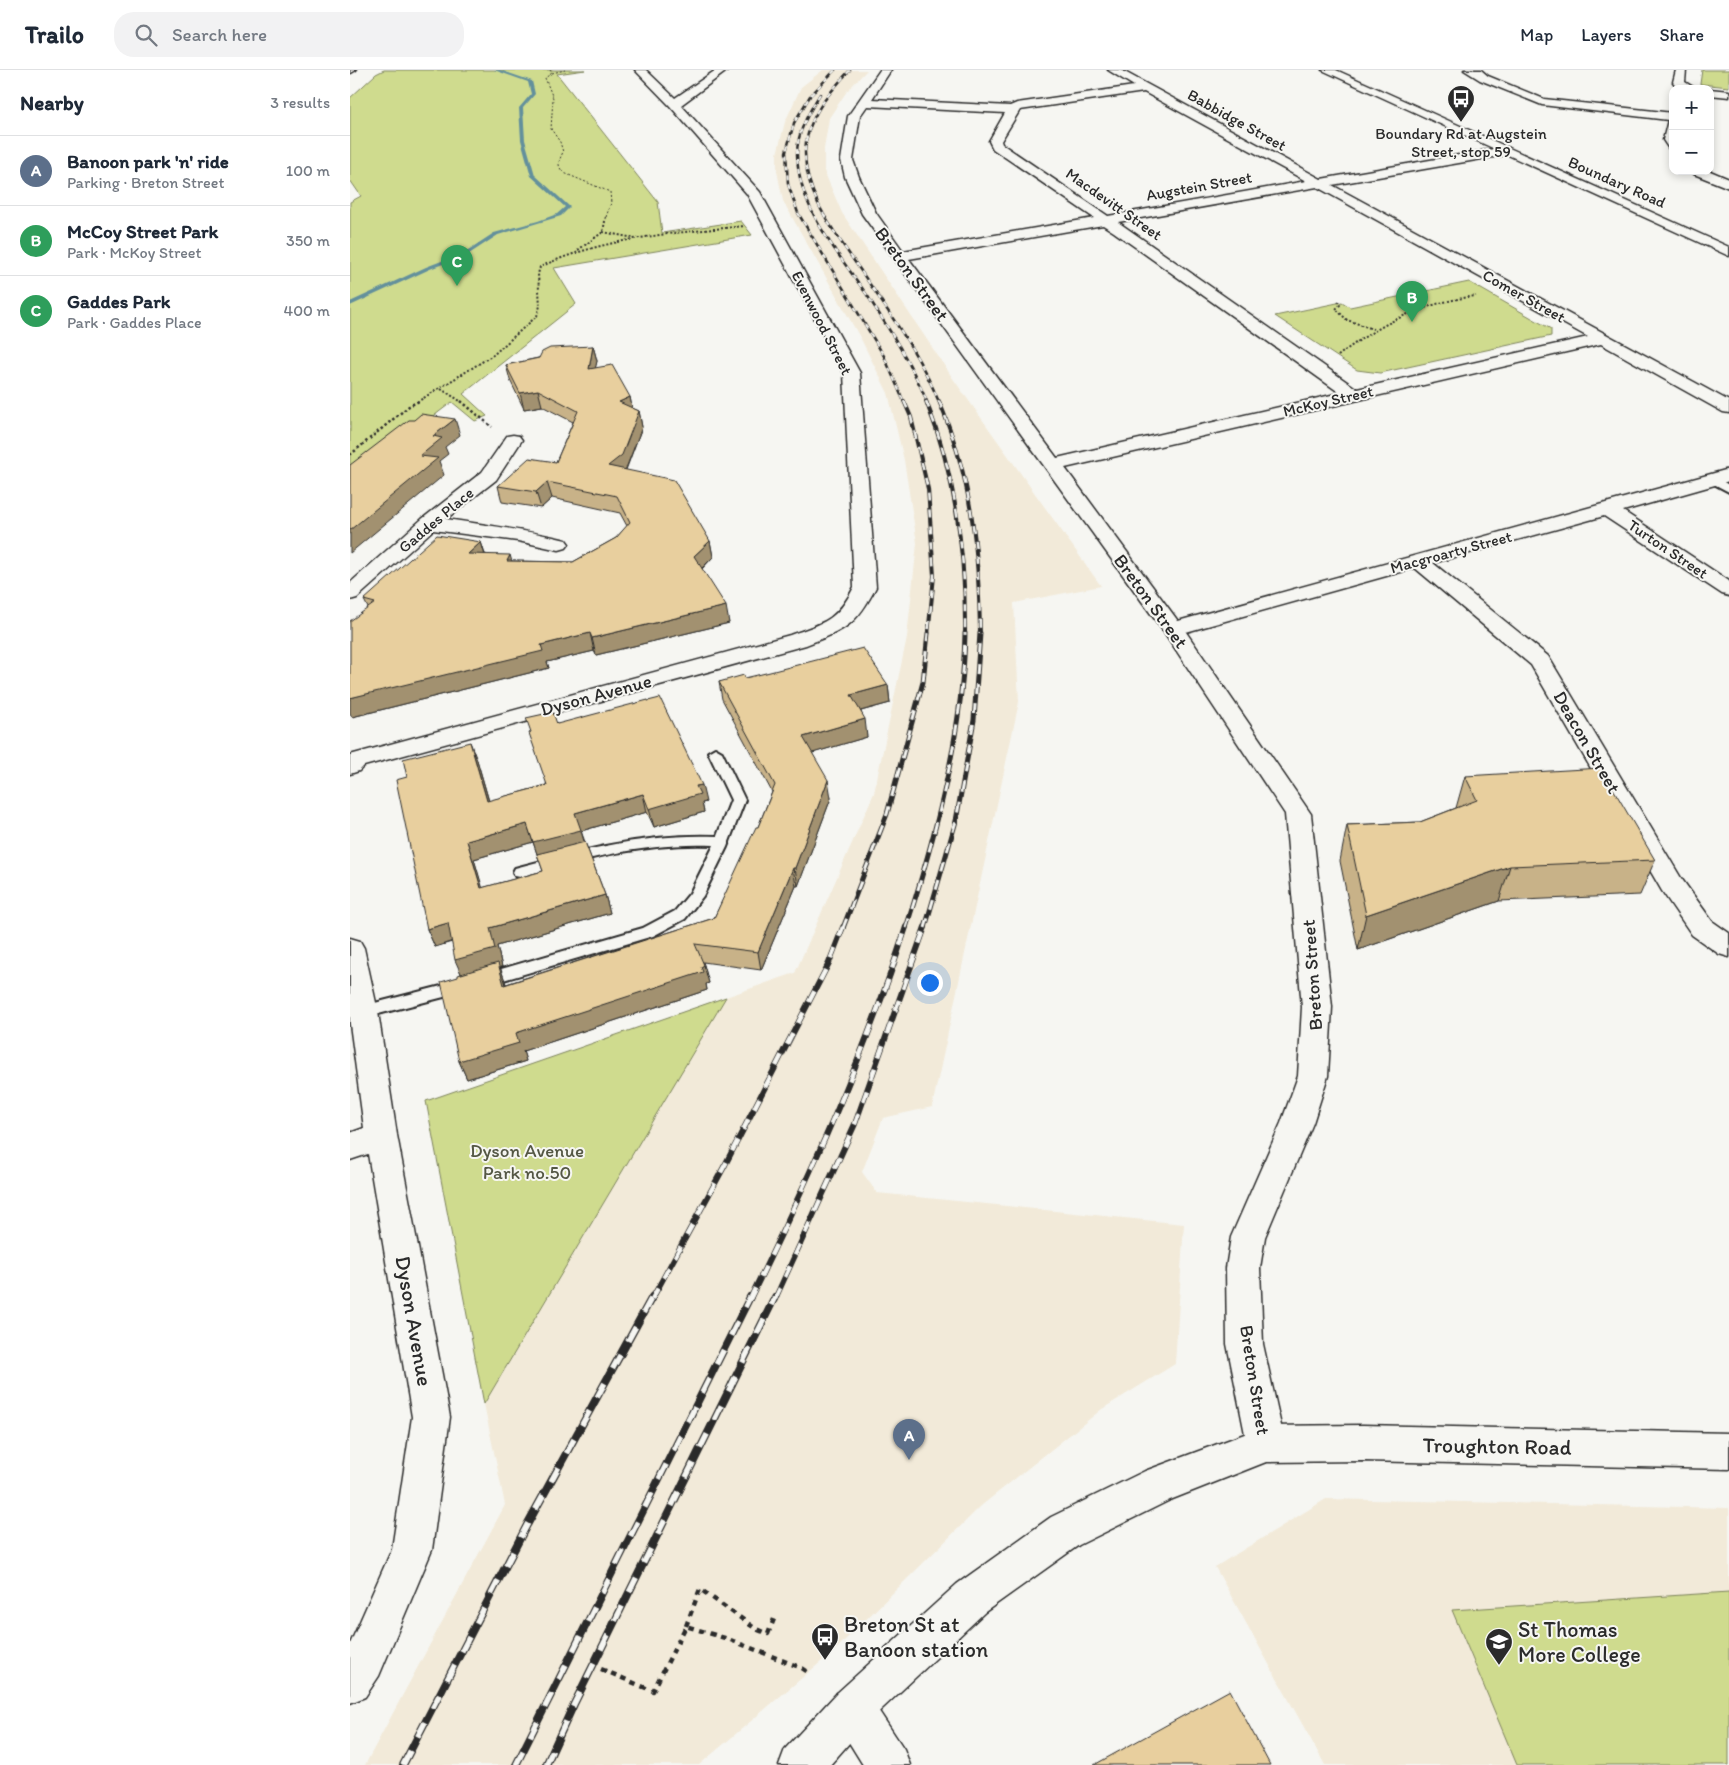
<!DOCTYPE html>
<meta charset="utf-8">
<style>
body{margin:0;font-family:Itim,sans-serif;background:#f2f2f3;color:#1f2937}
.controls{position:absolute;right:15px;top:15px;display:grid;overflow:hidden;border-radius:10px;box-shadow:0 2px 8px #0003}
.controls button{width:45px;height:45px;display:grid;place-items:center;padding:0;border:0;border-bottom:1px solid #e0e1e3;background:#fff;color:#1f2937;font:25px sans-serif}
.you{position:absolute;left:579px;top:912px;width:18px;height:18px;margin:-12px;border:4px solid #fff;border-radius:50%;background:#1a73e8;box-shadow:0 0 0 8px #1a73e833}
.badge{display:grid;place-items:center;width:32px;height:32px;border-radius:50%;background:#2563eb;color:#fff;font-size:16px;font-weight:700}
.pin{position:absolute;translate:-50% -41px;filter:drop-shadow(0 1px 2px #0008)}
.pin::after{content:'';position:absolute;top:26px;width:18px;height:15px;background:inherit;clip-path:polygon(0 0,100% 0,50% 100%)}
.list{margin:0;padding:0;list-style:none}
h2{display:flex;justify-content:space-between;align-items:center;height:65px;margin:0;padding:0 20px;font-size:21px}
h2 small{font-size:16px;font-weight:400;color:#747a83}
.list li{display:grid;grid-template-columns:32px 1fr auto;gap:15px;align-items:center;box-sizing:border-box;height:70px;padding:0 20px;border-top:1px solid #e0e1e3}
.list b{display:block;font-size:19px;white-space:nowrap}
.list p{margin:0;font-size:16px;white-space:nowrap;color:#747a83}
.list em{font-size:16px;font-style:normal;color:#747a83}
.icon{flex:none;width:28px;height:28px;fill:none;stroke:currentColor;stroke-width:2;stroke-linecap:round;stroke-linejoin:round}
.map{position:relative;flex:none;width:1379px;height:1695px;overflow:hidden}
header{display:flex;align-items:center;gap:30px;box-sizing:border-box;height:70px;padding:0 25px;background:#fff;border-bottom:1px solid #e0e1e3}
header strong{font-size:24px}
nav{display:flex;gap:28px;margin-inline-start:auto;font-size:18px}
.search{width:350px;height:45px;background:#f2f2f3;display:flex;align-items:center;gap:12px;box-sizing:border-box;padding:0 18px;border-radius:20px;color:#747a83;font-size:19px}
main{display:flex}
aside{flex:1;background:#fff}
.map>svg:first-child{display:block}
.built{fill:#f2ead9}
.green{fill:#cfdb8e;stroke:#7d835c}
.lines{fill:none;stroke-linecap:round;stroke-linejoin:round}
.stream{fill:#63909c;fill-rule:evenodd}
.service-casing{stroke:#2b2b2b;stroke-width:4}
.minor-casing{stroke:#2b2b2b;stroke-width:3}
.tertiary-casing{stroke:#2b2b2b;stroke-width:3}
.secondary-casing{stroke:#2b2b2b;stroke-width:3}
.path-far3{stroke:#2b2b2b;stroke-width:1;stroke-dasharray:2 2;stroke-linecap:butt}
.path-far2{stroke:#2b2b2b;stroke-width:2;stroke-dasharray:2 2;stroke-linecap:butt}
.path-far1{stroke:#2b2b2b;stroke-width:2.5;stroke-dasharray:2.5 2.5;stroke-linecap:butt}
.path{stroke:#2b2b2b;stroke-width:4.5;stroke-dasharray:5.5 5.5;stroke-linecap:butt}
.service{fill:#f6f6f2;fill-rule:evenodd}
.minor{fill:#f6f6f2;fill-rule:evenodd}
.tertiary{fill:#f6f6f2;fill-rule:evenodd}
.secondary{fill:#f6f6f2;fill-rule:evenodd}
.rail-far4-casing{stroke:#2b2b2b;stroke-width:2.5}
.rail-far3-casing{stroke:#2b2b2b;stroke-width:4}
.rail-far2-casing{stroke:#2b2b2b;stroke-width:5}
.rail-far1-casing{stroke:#2b2b2b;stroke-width:6}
.rail-casing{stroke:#2b2b2b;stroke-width:8}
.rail-far4{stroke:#f6f6f2;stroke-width:2;stroke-dasharray:5;stroke-linecap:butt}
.rail-far3{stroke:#f6f6f2;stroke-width:2.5;stroke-dasharray:8;stroke-linecap:butt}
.rail-far2{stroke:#f6f6f2;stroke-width:3;stroke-dasharray:10;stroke-linecap:butt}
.rail-far1{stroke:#f6f6f2;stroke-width:4.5;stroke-dasharray:12;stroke-linecap:butt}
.rail{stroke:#f6f6f2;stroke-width:5.5;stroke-dasharray:16;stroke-linecap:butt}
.wall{fill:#c8b288;stroke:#2b2b2b;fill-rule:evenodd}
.shaded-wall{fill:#a2916f;stroke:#2b2b2b}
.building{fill:#e8cf9e;stroke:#2b2b2b}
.labels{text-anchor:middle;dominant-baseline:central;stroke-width:4;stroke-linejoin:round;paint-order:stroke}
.far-street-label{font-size:16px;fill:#2b2b2b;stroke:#f6f6f2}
.far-poi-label{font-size:16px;fill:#2b2b2b;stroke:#f6f6f2}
.street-label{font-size:19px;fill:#2b2b2b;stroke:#f6f6f2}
.park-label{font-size:19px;fill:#545744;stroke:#f6f6f2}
.near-street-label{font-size:22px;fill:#2b2b2b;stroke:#f6f6f2}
.near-poi-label{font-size:22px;fill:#2b2b2b;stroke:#f6f6f2;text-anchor:start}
</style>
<header>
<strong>Trailo</strong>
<div class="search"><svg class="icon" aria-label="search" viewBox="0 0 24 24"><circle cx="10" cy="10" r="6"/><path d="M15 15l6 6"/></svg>Search here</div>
<nav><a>Map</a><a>Layers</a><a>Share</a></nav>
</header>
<main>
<aside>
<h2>Nearby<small>3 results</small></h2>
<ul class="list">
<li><span class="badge" style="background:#5c6f8a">A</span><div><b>Banoon park 'n' ride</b><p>Parking · Breton Street</p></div><em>100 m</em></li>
<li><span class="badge" style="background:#2e9e5b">B</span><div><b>McCoy Street Park</b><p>Park · McKoy Street</p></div><em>350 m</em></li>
<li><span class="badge" style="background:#2e9e5b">C</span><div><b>Gaddes Park</b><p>Park · Gaddes Place</p></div><em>400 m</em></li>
</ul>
</aside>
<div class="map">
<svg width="1379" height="1695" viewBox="0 0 1379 1695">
<rect width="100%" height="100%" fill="#f6f6f2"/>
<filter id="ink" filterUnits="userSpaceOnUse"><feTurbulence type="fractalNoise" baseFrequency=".02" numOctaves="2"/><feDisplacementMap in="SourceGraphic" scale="10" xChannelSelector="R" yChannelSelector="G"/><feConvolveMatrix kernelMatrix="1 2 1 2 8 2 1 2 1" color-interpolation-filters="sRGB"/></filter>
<g filter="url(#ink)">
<g class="built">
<path d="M473,0H517L497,21L479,48L474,79V101L492,143L604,310L751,516L664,533L669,632L582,1037L533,1048L512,1102L527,1123L834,1154L825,1294L752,1339L631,1436L485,1580L349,1695H15L155,1435L134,1334L376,927L445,903L524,723L557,567L567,473L554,390L538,323L512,271L433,131L427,101V84L435,52L451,17Z"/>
<path d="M976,1429L1379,1438V1695H975L865,1497Z"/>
</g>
<g class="green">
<path d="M34,0H235L207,4L308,132L312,163L391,151L402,165L204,198L226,234L113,324L137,346L125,351L102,332L0,410V132L11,126L0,110V28L26,4Z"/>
<path d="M1352,0H1379V17L1350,14Z"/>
<path d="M1119,212L1201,259V266L1030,303L1007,300L925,246L992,232L1000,237Z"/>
<path d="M376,927L134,1334L76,1031Z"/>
<path d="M1379,1522V1695H1167L1102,1540Z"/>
</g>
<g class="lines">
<path class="stream" d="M144,0H150L182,11L185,24L173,38L175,70L185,105L220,137L211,146L148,165L119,184L80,199L0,236V232L76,197L115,182L144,163L188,151L207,144L215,137L181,106L171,70L169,38L181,24L178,12Z"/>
<defs>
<g id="service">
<path d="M1364,407L1379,415V422L1360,412L1359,410L1360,408Z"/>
<path d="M365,678L372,682L395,730L377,777L353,826L335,849L303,866L133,916L127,914L125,910L127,906L293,858L325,841L340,823L364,775C297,772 233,789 170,807L165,806L163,802L165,798C231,780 298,763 367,766L381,730L358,682Z"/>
<path d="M111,911L117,913L119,917L117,921L13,948L7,946L5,942L7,938L13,936Z"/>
</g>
<g id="minor">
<path d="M285,0H296L325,28L366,0H378L331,35L410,122L510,303L526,517C506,556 495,560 456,575L14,696L9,701L0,704V685L440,565C474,553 487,551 504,517L494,303L397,124L320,36Z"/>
<path d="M530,0H541L522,29L660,36L667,33L784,16L758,0H771L971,109L1155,77L1159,78L1161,81L1159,84L1155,85L982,115L1379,331V343L1373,342L1251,274L715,398L828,551L1379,399V411L1273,441L1379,511V526L1372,524L1254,446L1083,493L1198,586L1331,808L1362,851L1379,863V887L1369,884L1342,865L1312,821L1181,595L1065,498L836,562L961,744L982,937L978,1006L963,1053L915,1167L910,1198L913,1274L935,1374L929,1387L916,1392L903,1387L897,1374L877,1274L876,1198L881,1167L931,1053L948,1006L952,937L935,744L814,562L512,144L495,107L491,90L498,46ZM794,22L956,111L758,146L652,74L651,71L670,40ZM517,36L655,43L639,71L643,79L744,148L553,181L526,143L509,107L503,90L510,46ZM967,117L1238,267L1007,319L768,152ZM753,155L764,162L990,323L707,388L559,189Z"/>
<path d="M1114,0H1131L1138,6L1194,29L1323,43V80L1319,79L1313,70L1318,50L1192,35L1130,10Z"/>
<path d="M1326,0H1336L1335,12L1346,19L1327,17L1323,12Z"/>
<path d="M1359,19H1360L1379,21V27L1360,25Z"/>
<path d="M1343,101H1360L1379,109V118L1344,104Z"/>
<path d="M163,365L169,366L172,370L146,410L96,449C136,455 176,460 216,470L219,474L216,478L209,480L168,471L83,460L7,528L0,530V513L72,449L132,402L157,366Z"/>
<path d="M0,868L10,871L14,878L28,942L47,1065L100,1347L82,1480L29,1606L15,1627L0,1633V1574L42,1479L62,1347L18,1084L0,1090V1063L14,1058L0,954Z"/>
<path d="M502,1617L517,1623L554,1679L560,1695H513L487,1653L481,1638L487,1623Z"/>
</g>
<path id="tertiary" d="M1013,1355L1379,1363V1399L1013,1391L916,1392L820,1430L729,1475L635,1542L517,1653L480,1695H429L435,1679L487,1623L607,1514L701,1447L795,1401L916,1356Z"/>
<g id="secondary">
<path d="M0,0H6L1,3Z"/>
<path d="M972,0H986L1379,177V186Z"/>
</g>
</defs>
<use href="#service" class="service-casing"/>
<use href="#minor" class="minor-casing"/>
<use href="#tertiary" class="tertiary-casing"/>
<use href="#secondary" class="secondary-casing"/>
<g class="path-far3">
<path d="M200,0L202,3L195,8L203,28L201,59L210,72L213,82C209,91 206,95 214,103L260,122L261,133L256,147"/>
<path d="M202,3L215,0"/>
</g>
<g class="path-far2">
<path d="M253,162L284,168"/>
<path d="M228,180L253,162L256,146"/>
<path d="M988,231L990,235L986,239L997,250L1023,259"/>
<path d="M988,286C1030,253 1073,233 1126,226"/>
<path d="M91,319L112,332"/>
<path d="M67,332L143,285L187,246L190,236L188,204L190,197C255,167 325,163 395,156"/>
</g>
<g class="path-far1">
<path d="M111,331L142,357"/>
<path d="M0,385L59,336L69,331"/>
</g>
<g class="path">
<path d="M336,1556L350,1519L406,1559L418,1564L424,1549"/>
<path d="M251,1599L303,1621L336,1556L378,1569L452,1598L461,1604"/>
</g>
<use href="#service" class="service"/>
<use href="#minor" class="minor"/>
<use href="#tertiary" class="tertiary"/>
<use href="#secondary" class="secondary"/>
<defs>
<g id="rail-far4">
<path d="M485,0L460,26L444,53L436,82L438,114L448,143L534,286L554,332"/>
<path d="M500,0C479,23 456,48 455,82C455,127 487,165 511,201C539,243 570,285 589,332"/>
<path d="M470,24C459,42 447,62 447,84C448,138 488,183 517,225C539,259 562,294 577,332"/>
</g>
<g id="rail-far3">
<path d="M554,331L561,347L578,419L584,506L578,565"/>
<path d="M576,331C606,406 616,484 615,565"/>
<path d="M589,331C622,409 629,480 630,565"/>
</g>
<g id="rail-far2">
<path d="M493,858L537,744L573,612L578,563"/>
<path d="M556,858C586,764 613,663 615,563"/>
<path d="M575,858L606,751L624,650L630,563"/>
</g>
<g id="rail-far1">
<path d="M302,1229L375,1095L479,893L493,857"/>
<path d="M400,1229C459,1108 515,985 556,857"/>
<path d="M425,1229L505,1054L575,857"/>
</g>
<g id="rail">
<path d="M53,1695L177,1455L302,1227"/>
<path d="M166,1695L400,1227"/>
<path d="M196,1695L224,1634L425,1227"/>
</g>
</defs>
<use href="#rail-far4" class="rail-far4-casing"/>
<use href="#rail-far3" class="rail-far3-casing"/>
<use href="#rail-far2" class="rail-far2-casing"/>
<use href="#rail-far1" class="rail-far1-casing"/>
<use href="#rail" class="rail-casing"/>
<use href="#rail-far4" class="rail-far4"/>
<use href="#rail-far3" class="rail-far3"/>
<use href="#rail-far2" class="rail-far2"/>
<use href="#rail-far1" class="rail-far1"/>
<use href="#rail" class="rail"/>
</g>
<g class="wall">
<path d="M243,276L247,291L245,298L280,327L282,338L289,341L292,357L276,400L360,471L363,487L352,499L379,553L246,585L244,581L197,592L199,598L2,647L18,538L14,530L131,472L135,484L162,491L223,492L266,468L277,456L270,443L202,428L191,438L152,432L148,416L206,392L223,352L192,336L174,339L160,310L156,295Z"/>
<path d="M395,608L538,615L540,633L511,641L517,667L462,683L481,728L448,816H446L411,900L353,892L359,913L356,914L357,920L173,981L176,991L117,1009L109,991L108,907L111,904L102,872L85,877L77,859L127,690L139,731L196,715L207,654L356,732L352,733L354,742L304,757L297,742L231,761L235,772L255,825L260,843L147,876L152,897H150L156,914L364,848L408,757L422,722L372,629L369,612ZM183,772L193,801L132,818L124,789Z"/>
<path d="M1115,706L1305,790L1290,825L1149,831L1008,880L990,791L997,755L1070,752L1106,738Z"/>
</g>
<g class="shaded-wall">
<path d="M243,276L247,291L242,314L239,299Z"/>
<path d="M188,320L192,336L174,339L170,323Z"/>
<path d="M280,327L283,343L269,332Z"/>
<path d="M289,341L292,357L275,401L258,396Z"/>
<path d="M105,349L110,365L95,377L98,384L89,391L94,405L0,483V460L83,366Z"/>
<path d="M197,412L202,428L191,438L186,422Z"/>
<path d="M360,471L363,487L347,503L344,486Z"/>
<path d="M131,472L136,489L118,484Z"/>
<path d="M160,485L165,502L157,491Z"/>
<path d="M376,536L379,553L246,585L242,568Z"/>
<path d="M240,563L244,581L197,592L199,598L2,647L0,643V628L191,575Z"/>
<path d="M538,615L540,633L503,643L501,625Z"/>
<path d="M515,649L517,667L456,685L453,667Z"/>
<path d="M120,672L127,690L144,749L137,731Z"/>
<path d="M478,710L481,728L448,816L445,798Z"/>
<path d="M352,715L356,732L352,733L354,742L304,757L299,739L346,716Z"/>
<path d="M293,724L297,742L231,761L236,778L189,790L183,772L225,743Z"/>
<path d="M177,754L183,772L124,789L138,836L131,818L117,771Z"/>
<path d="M1160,796L1149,831L1008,880L1016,845Z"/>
<path d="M443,798L446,816L411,900L408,882Z"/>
<path d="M255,825L260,843L147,876L152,897H150L155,911L161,933L113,908L105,890L140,858Z"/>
<path d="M98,853L106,870L85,877L77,859Z"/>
<path d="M354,895L359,913L356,914L357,920L173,981L176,991L117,1009L109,991L166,963L351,897Z"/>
</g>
<g class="building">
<path d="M243,276L239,299L262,295L280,327L269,332L289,341L272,385L258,396L324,410L360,471L344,486L376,536L242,568L240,563L191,575L193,581L0,628V551L25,533L14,530L87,465L131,472L118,484L160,485L157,491L223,492L266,468L280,452L267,426L197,412L186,422L148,416L179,388L206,392L228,341L188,320L170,323L156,295L189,288L192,282L200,278Z"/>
<path d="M71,344L105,349L83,366L92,368L70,386L88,388L0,460V395L59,350H64Z"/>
<path d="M513,578L538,615L501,625L515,649L453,667L478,710L445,798H443L408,882L345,874L354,895L351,897L353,902L166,963L169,973L109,991L91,912L108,907V905L148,893L154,915L364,848L406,757H408L425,715L369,612L394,605L395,608L420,602Z"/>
<path d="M310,628L352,715L346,716L350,724L299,739L293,724L225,743L231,760L183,772L177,754L117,771L131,818L193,801L187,784L235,772L255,825L140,858L145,879L105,890L98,853L77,859L46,710L57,707L53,689L120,672L137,731L197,715L179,663L181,662L176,648L203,642L207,654L298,630V631Z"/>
<path d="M1251,698L1305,790L1160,796L1016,845L997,755L1070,752L1127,730L1115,706Z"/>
<path d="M880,1620L920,1695H744Z"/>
</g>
</g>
<defs>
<symbol id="bus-pin" viewBox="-11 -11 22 30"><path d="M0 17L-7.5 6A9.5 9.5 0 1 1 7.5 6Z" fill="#2b2b2b" stroke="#f6f6f2"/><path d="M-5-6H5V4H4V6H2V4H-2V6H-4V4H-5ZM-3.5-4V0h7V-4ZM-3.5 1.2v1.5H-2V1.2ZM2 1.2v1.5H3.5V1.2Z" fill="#fff"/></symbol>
<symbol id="school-pin" viewBox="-11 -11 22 30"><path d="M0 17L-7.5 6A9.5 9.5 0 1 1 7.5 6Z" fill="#2b2b2b" stroke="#f6f6f2"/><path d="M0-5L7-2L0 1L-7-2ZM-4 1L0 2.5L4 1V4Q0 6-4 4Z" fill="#fff"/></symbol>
</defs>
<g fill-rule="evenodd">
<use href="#bus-pin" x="1095" y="13" width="32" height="43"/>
<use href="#bus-pin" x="459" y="1551" width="32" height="43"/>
<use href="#school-pin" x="1133" y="1556" width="32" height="43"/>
</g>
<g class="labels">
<g class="far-street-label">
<text transform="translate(887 50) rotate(29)">Babbidge Street</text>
<text transform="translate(1267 112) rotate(24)">Boundary Road</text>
<text transform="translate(849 116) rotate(-10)">Augstein Street</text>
<text transform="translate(764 134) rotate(35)">Macdevitt Street</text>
<text transform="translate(1174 226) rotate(29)">Comer Street</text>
<text transform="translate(472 253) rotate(63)">Evenwood Street</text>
<text transform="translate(978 331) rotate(-13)">McKoy Street</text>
<text transform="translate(86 450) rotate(-40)">Gaddes Place</text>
<text transform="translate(1318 479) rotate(34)">Turton Street</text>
<text transform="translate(1101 482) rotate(-15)">Macgroarty Street</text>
</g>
<g class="far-poi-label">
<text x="1111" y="63">Boundary Rd at Augstein<tspan x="1111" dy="18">Street, stop 59</tspan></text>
</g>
<g class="street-label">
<text transform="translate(562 204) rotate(54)">Breton Street</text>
<text transform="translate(801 531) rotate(54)">Breton Street</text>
<text transform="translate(246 625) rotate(-15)">Dyson Avenue</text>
<text transform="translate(1237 672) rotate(60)">Deacon Street</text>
<text transform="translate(962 905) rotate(-94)">Breton Street</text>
<text transform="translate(905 1310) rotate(81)">Breton Street</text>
</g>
<g class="park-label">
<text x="177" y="1080">Dyson Avenue<tspan x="177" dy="22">Park no.50</tspan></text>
</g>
<g class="near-street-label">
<text transform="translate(64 1251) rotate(80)">Dyson Avenue</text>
<text transform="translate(1147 1376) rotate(1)">Troughton Road</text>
</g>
<g class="near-poi-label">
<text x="494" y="1554">Breton St at<tspan x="494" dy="25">Banoon station</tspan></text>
<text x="1168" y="1559">St Thomas<tspan x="1168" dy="25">More College</tspan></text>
</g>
</g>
</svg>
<div class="controls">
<button>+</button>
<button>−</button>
</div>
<div class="you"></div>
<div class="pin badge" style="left:559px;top:1390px;background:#5c6f8a">A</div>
<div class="pin badge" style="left:1062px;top:252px;background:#2e9e5b">B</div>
<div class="pin badge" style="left:107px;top:216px;background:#2e9e5b">C</div>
</div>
</main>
